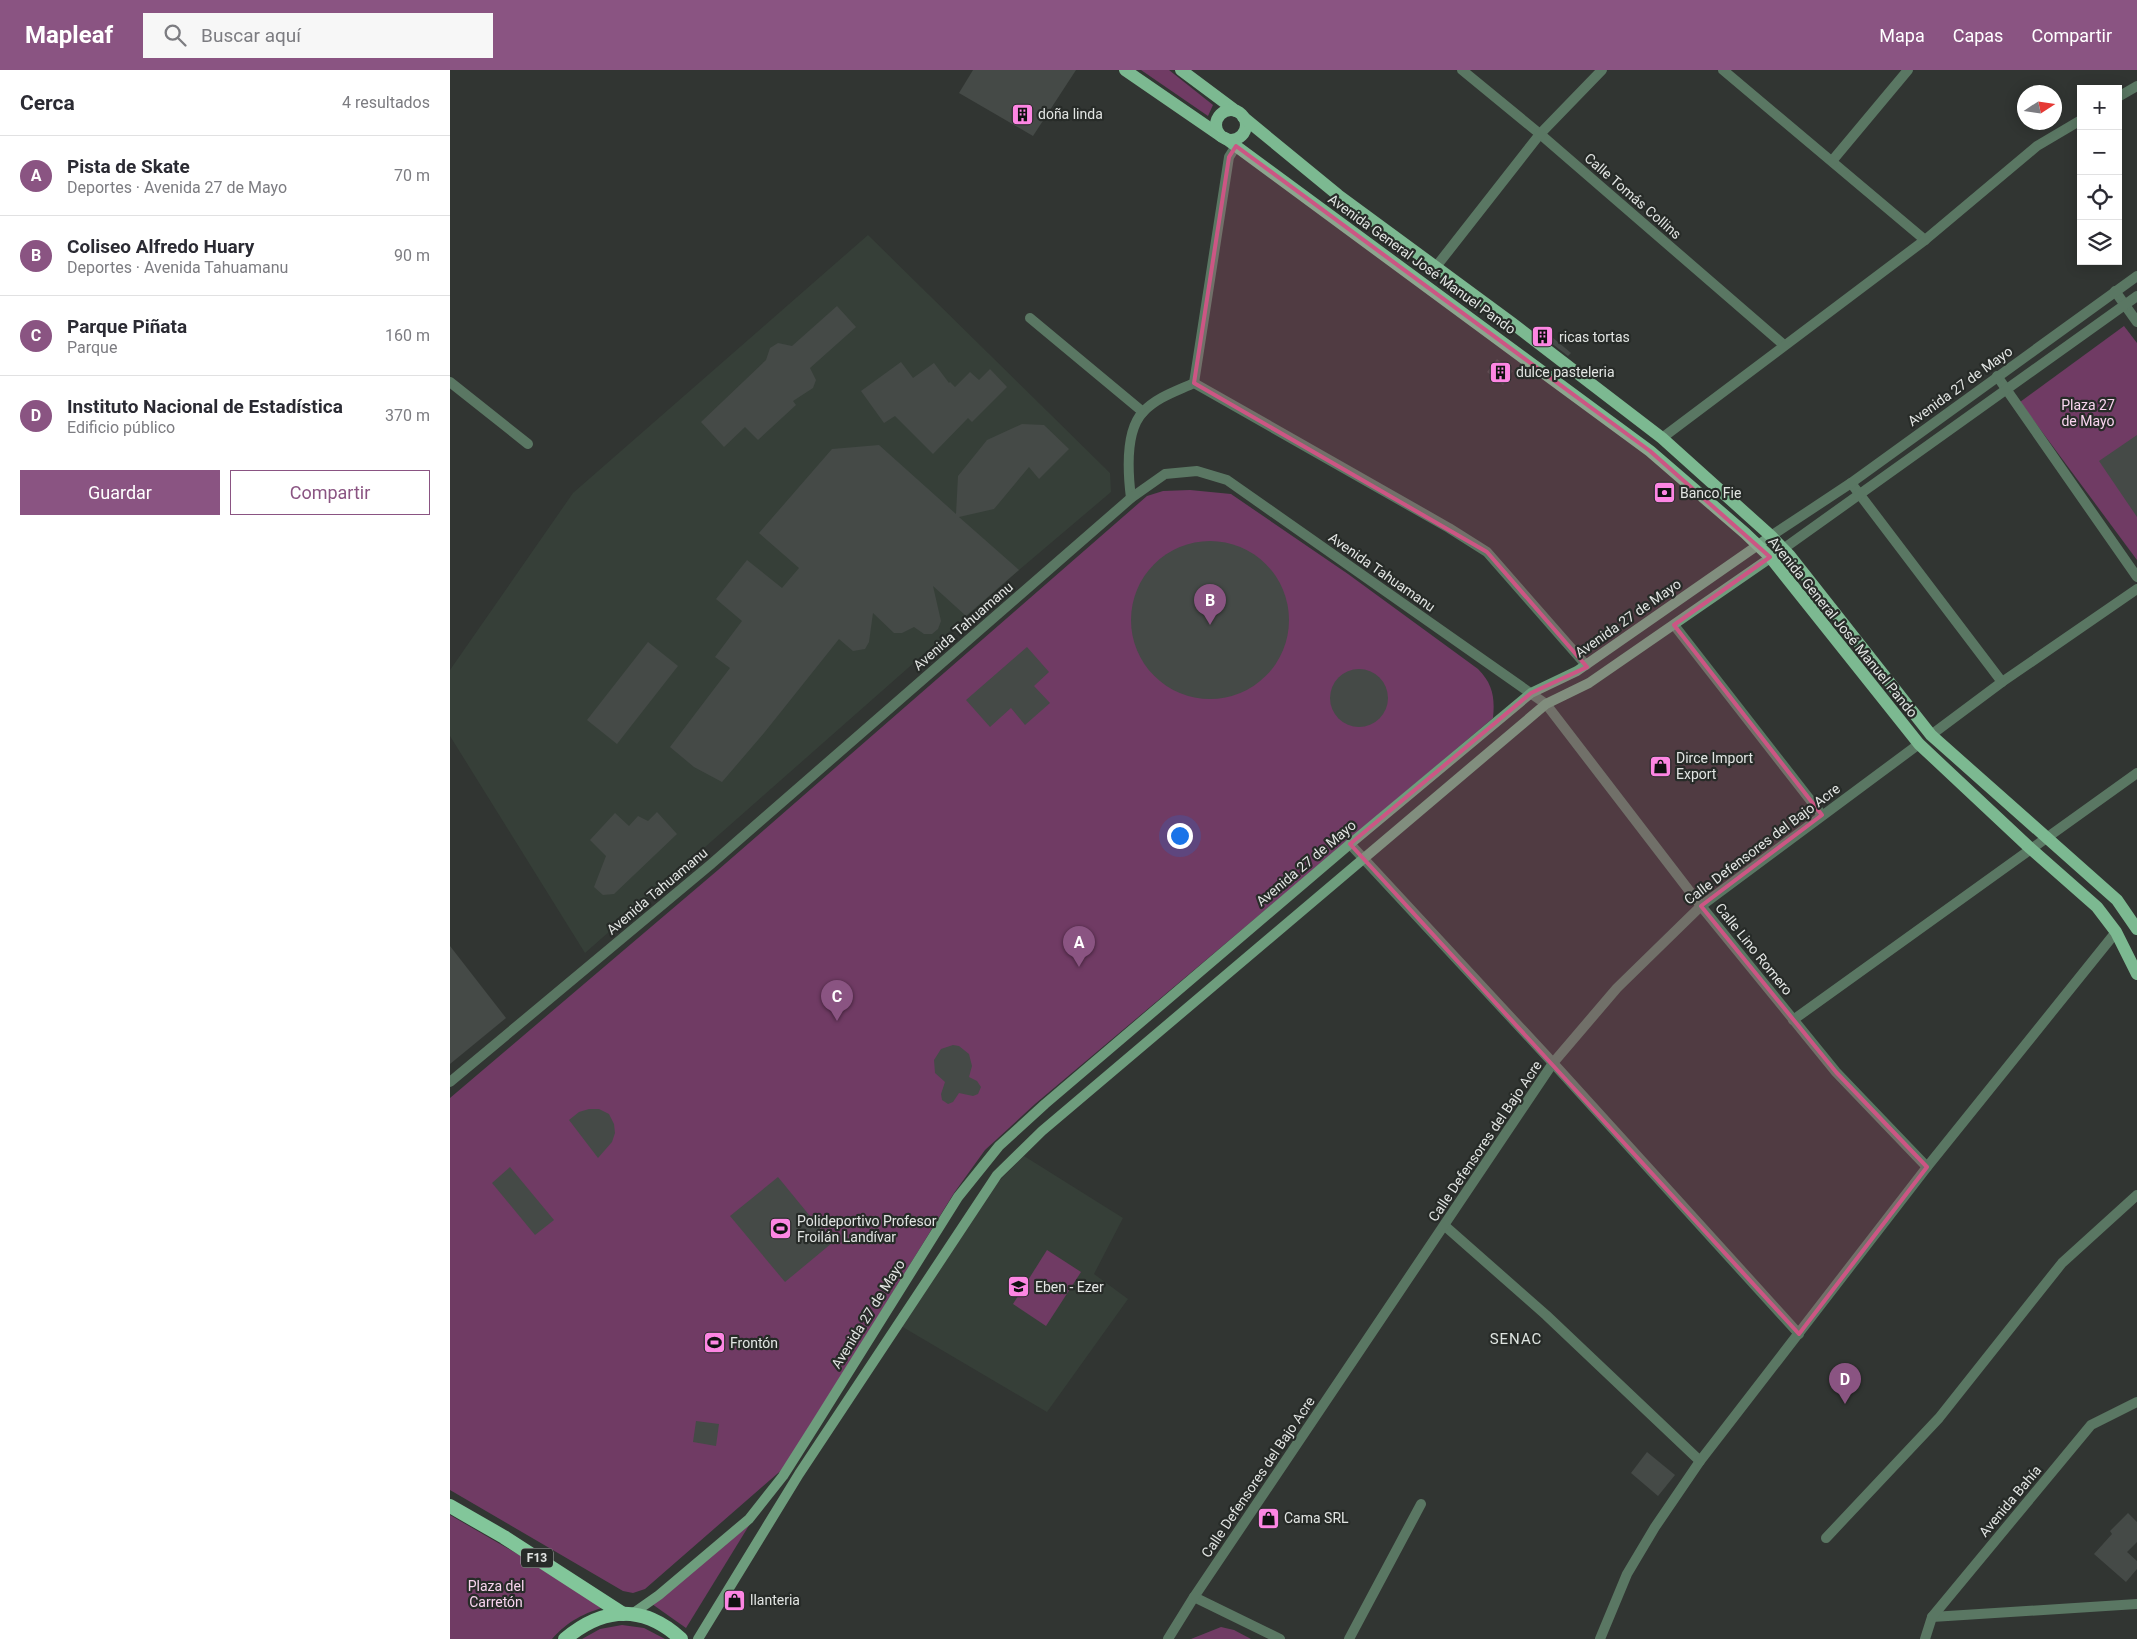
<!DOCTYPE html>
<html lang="es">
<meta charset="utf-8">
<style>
body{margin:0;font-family:Roboto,sans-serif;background:#f7f7f7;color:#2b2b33}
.controls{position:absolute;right:15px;top:15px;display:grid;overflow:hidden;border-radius:0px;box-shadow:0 2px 12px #0003}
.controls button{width:45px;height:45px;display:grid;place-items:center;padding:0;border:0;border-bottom:1px solid #e1e1e2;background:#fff;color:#2b2b33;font:25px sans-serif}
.compass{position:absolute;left:1567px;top:15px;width:45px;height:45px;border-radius:50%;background:#fff;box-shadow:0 2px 12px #0003;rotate:78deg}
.you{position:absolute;left:729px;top:765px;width:18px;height:18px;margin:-12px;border:4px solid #fff;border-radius:50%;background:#1a73e8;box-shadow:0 0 0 8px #1a73e833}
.badge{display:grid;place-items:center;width:32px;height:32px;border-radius:50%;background:#8a5482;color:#fff;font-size:16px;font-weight:700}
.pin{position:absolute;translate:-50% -41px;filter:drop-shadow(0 1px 2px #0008)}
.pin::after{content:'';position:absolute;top:26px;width:18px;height:15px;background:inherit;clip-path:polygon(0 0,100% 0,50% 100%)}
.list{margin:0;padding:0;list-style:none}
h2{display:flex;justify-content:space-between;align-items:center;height:65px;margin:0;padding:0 20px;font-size:21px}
h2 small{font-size:16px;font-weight:400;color:#7c7c81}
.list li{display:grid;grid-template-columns:32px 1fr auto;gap:15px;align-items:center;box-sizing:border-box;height:80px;padding:0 20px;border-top:1px solid #e1e1e2}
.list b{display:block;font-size:19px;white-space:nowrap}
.list p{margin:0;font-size:16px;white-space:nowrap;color:#7c7c81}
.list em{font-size:16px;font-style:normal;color:#7c7c81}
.actions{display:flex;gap:10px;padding:15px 20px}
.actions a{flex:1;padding:11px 0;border:1px solid #8a5482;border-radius:0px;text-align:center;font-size:18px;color:#8a5482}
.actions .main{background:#8a5482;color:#fff}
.icon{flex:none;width:28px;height:28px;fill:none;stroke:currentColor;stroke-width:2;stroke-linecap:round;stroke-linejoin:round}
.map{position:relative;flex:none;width:1687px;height:1569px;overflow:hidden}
header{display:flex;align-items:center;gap:30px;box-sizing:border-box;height:70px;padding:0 25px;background:#8a5482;color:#fff}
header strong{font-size:24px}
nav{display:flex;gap:28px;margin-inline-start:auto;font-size:18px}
.search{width:350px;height:45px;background:#f7f7f7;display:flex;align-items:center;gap:12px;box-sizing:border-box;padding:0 18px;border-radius:0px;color:#7c7c81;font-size:19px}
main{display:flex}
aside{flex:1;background:#fff}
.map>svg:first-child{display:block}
.built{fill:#363f38}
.green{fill:#703b64}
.building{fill:#454a47}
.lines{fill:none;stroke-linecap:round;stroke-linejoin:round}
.minor{stroke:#5a7763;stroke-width:10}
.tertiary{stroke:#5a7763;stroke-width:10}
.secondary{stroke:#6e9d7d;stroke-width:10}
.primary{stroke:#7cb991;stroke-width:12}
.trunk{stroke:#82c69a;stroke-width:14}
.marked{fill:#cc5684;fill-opacity:0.2;stroke:#cc5684;stroke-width:4;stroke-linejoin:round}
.labels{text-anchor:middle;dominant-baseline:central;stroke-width:4.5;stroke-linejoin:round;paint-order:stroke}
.shield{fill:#272b28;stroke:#aaadab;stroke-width:1}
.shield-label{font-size:12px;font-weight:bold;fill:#e2e5e3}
.poi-label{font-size:14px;fill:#e2e5e3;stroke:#272b28;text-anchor:start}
.street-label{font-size:14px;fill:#e2e5e3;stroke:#272b28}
.park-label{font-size:14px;fill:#f9d5ef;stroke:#272b28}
.neighbourhood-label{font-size:15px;letter-spacing:1px;fill:#dee4e0;stroke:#272b28}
</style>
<header>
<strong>Mapleaf</strong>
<div class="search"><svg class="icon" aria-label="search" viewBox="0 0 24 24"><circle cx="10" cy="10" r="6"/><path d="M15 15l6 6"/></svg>Buscar aquí</div>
<nav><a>Mapa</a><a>Capas</a><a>Compartir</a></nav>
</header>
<main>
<aside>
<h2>Cerca<small>4 resultados</small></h2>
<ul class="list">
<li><span class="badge">A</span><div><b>Pista de Skate</b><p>Deportes · Avenida 27 de Mayo</p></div><em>70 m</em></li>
<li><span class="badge">B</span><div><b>Coliseo Alfredo Huary</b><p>Deportes · Avenida Tahuamanu</p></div><em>90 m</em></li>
<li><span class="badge">C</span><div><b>Parque Piñata</b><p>Parque</p></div><em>160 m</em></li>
<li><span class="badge">D</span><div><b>Instituto Nacional de Estadística</b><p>Edificio público</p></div><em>370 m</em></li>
</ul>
<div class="actions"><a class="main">Guardar</a><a>Compartir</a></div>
</aside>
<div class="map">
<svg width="1687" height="1569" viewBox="0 0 1687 1569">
<rect width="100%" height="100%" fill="#313532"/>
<g class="built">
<path d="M418,165L660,403L661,422L569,500L135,883L0,666V600L123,423Z"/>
<path d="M574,1086L673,1148L644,1204L678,1229L597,1342L451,1256L547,1113Z"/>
</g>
<g class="green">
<path d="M691,0H719L763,35L758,46Z"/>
<path d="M1674,256L1687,273V490L1570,332Z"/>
<path d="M740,420L781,424L898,504L1028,599C1043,614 1045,628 1043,648L585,1034L535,1080L504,1123L335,1397L195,1519L183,1523L173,1521L0,1420V1028L268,800L697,426L713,421Z"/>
<path d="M597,1180L631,1202L596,1256L563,1234Z"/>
<path d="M0,1445L157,1536C133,1544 119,1550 102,1569H0Z"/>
<path d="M303,1449L236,1558L202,1534Z"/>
<path d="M172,1555L194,1558L215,1569H132L150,1559Z"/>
<path d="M771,1557L784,1560L801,1569H741Z"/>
</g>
<g class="building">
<path d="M523,0H626L583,66L509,23Z"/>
<path d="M387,236L406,257L360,298L366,310L363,318L343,331L346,335L308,370L295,357L274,377L251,352L316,290L320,278L328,273L342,276Z"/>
<path d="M1090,257L1121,283L1118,286L1087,262Z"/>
<path d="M1047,289L1063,301L1053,315L1037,302Z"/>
<path d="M451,292L463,308L484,293L499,313L500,312L505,317L520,302L529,310L540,299L557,317L522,352L518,348L483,384L445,346L434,353L411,321Z"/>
<path d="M572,354L594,355L619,379L589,409L579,397L544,439L509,447L569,500L516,546L483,516L491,551L488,559L482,564H474L464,557L452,563H444L423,543L419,572L415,579L403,581L389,569L314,663L272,712L244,697L220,677L280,598L265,587L292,551L266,529L297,490L332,518L349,498L309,463L382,379L429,375L506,444L508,406L537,370Z"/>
<path d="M1687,365V447L1649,391Z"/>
<circle cx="760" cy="550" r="79"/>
<path d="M198,572L228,596L167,674L137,650Z"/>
<path d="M577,577L599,602L584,616L600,633L575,655L561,638L540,657L516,630Z"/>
<circle cx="909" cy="628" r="29"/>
<path d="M207,742L227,764L164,824L153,825L144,817L156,786L140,770L165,743L179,756L188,746L198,751Z"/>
<path d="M0,876L56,948L0,994Z"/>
<path d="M503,975L509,976L519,984L522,996L519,1007L527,1011L531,1017L528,1024L523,1026L509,1023L503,1032L498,1034L492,1030L491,1024L495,1012L485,1003L484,990L491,979Z"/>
<path d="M139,1039H149L159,1044L164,1054L165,1063L162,1072L148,1088L119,1050L129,1042Z"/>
<path d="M60,1097L104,1150L85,1165L42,1113Z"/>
<path d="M328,1107L382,1173L335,1212L280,1146Z"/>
<path d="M246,1351L269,1354L266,1376L243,1372Z"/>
<path d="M1197,1382L1225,1405L1208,1426L1181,1403Z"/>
<path d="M1678,1443L1687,1452V1472L1677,1482L1687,1491V1499L1676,1512L1644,1484L1662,1464L1660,1461Z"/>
</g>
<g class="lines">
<g class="minor">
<path d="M1012,0L1090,64L1334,275"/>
<path d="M1273,0L1475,170"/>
<path d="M1668,27L1687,16"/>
<path d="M1382,91L1458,0"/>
<path d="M985,198L1090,64L1152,0"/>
<path d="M1665,221L1687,252"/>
<path d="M580,248L693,342"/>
<path d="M1547,306L1687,507"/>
<path d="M0,312L78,374"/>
<path d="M744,313L999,458L1037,482L1136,595"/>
<path d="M1212,368L1475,170L1587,76L1631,50"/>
<path d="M1401,413L1552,612"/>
<path d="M681,428C678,404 675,361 693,342C707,327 727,321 744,313L779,87L786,76"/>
<path d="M1224,555L1372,745"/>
<path d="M1481,665L1552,612L1687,519"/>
<path d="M900,774L1103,993L1349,1264"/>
<path d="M1343,950L1687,703"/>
<path d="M0,1012L260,795L681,428L715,404L747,401L777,410L1096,634L1251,836L1386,1002L1477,1097"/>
<path d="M995,1156L1096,1245L1250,1391"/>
<path d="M1376,1468L1489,1348L1612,1193L1687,1125"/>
<path d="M744,1527L830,1569"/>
<path d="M1482,1547L1687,1534"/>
<path d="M718,1569L744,1527L1103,993L1167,918L1251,836L1469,674"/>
<path d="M899,1569L971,1434"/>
<path d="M1150,1569L1177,1504L1205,1457L1250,1391L1477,1097L1666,862"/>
</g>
<g class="tertiary">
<path d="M1321,466L1401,413L1687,206"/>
<path d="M1333,479L1687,226"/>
<path d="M1475,1569L1482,1547L1641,1355L1687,1332"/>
</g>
<g class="secondary">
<path d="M182,1544L209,1525L299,1449L333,1406L366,1354L508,1127L549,1076L595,1034L900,774L1081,623L1127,601L1321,466"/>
<path d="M248,1569L349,1404L547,1105L592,1061L1096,634L1139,613L1333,479"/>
</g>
<g class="primary">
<path d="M675,0L771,66"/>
<path d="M731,0L786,41"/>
<circle cx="781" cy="55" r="15"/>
<path d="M793,47L888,125L1062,253L1212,368L1321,466L1340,486L1481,665L1667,830L1687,859"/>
<path d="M775,68L1200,381L1295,463L1320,487L1469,674L1580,778L1647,837L1666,862L1687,904"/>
</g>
<g class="trunk">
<path d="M0,1436L54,1467L173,1544"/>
<path d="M115,1569C153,1537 193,1534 231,1569"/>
</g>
</g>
<path class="marked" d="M786,76L1200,381L1320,487L1224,555L1372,745L1251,836L1386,1002L1477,1097L1349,1264L900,774L1081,623L1137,597L1037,482L744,313L779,87Z"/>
<defs>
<symbol id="building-square" viewBox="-11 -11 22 22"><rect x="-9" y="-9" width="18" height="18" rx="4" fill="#fd86e3" stroke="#272b28"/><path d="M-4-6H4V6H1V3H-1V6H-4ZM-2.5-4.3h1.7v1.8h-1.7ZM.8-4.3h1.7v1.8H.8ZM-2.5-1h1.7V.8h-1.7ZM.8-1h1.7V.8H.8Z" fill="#111"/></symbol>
<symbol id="bank-square" viewBox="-11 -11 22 22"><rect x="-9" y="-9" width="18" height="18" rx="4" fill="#fd86e3" stroke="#272b28"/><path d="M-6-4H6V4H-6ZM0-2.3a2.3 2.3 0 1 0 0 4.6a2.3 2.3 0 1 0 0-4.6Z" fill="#111"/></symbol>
<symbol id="shop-square" viewBox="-11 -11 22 22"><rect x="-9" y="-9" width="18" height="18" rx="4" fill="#fd86e3" stroke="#272b28"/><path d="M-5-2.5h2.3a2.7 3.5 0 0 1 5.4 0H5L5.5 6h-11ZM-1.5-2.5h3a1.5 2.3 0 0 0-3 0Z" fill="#111"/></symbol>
<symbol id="stadium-square" viewBox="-11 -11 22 22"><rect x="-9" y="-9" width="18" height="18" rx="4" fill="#fd86e3" stroke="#272b28"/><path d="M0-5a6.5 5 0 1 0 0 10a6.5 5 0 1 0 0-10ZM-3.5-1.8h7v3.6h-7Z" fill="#111"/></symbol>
<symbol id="school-square" viewBox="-11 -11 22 22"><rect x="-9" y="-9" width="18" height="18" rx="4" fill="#fd86e3" stroke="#272b28"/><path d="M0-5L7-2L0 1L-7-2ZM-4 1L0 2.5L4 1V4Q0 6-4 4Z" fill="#111"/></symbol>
</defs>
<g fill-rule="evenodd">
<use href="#building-square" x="560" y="32" width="25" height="25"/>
<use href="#building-square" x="1080" y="254" width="25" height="25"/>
<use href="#building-square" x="1038" y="290" width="25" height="25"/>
<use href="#bank-square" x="1202" y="410" width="25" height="25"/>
<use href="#shop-square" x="1198" y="684" width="25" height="25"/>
<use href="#stadium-square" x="318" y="1146" width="25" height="25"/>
<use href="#school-square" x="556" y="1204" width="25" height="25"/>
<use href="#stadium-square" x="252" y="1260" width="25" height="25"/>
<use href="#shop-square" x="806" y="1436" width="25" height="25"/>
<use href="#shop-square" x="272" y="1518" width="25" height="25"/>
</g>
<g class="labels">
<rect class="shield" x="71" y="1478.5" width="32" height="19" rx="4"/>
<g class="shield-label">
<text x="87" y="1488">F13</text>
</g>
<g class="poi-label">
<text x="588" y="44">doña linda</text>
<text x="1109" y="267">ricas tortas</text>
<text x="1066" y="302">dulce pasteleria</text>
<text x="1230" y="423">Banco Fie</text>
<text x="1226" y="688">Dirce Import<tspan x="1226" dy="16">Export</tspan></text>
<text x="347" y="1151">Polideportivo Profesor<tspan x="347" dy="16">Froilán Landívar</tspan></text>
<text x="585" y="1217">Eben - Ezer</text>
<text x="280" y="1273">Frontón</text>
<text x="834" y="1448">Cama SRL</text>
<text x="300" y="1530">llanteria</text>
</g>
<g class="street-label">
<text transform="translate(1183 126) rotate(41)">Calle Tomás Collins</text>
<text transform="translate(972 194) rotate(36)">Avenida General José Manuel Pando</text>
<text transform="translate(1510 316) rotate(-36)">Avenida 27 de Mayo</text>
<text transform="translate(932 502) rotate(35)">Avenida Tahuamanu</text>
<text transform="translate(1178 548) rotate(-35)">Avenida 27 de Mayo</text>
<text transform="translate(513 556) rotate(-41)">Avenida Tahuamanu</text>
<text transform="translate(1393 557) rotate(51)">Avenida General José Manuel Pando</text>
<text transform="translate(1312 774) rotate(-37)">Calle Defensores del Bajo Acre</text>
<text transform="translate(856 793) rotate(-40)">Avenida 27 de Mayo</text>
<text transform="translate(207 821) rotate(-40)">Avenida Tahuamanu</text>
<text transform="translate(1304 879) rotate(51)">Calle Lino Romero</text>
<text transform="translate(1035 1071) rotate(-56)">Calle Defensores del Bajo Acre</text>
<text transform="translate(418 1244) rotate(-58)">Avenida 27 de Mayo</text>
<text transform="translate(808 1407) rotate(-56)">Calle Defensores del Bajo Acre</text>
<text transform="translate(1560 1431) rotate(-50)">Avenida Bahía</text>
</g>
<g class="park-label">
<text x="1638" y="335">Plaza 27<tspan x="1638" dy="16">de Mayo</tspan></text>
<text x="46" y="1516">Plaza del<tspan x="46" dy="16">Carretón</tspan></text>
</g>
<g class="neighbourhood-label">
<text x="1066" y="1269">SENAC</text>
</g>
</g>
</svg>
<div class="controls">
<button>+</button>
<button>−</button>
<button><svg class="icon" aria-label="locate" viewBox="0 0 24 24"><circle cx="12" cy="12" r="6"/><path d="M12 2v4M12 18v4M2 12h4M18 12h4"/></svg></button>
<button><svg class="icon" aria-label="layers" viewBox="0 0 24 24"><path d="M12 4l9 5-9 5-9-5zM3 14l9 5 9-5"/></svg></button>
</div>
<svg class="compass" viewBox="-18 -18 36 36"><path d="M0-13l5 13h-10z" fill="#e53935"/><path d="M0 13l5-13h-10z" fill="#7c7c81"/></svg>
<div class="you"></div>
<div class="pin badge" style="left:629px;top:897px">A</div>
<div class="pin badge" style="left:760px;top:555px">B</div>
<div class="pin badge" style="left:387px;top:951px">C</div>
<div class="pin badge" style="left:1395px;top:1334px">D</div>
</div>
</main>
